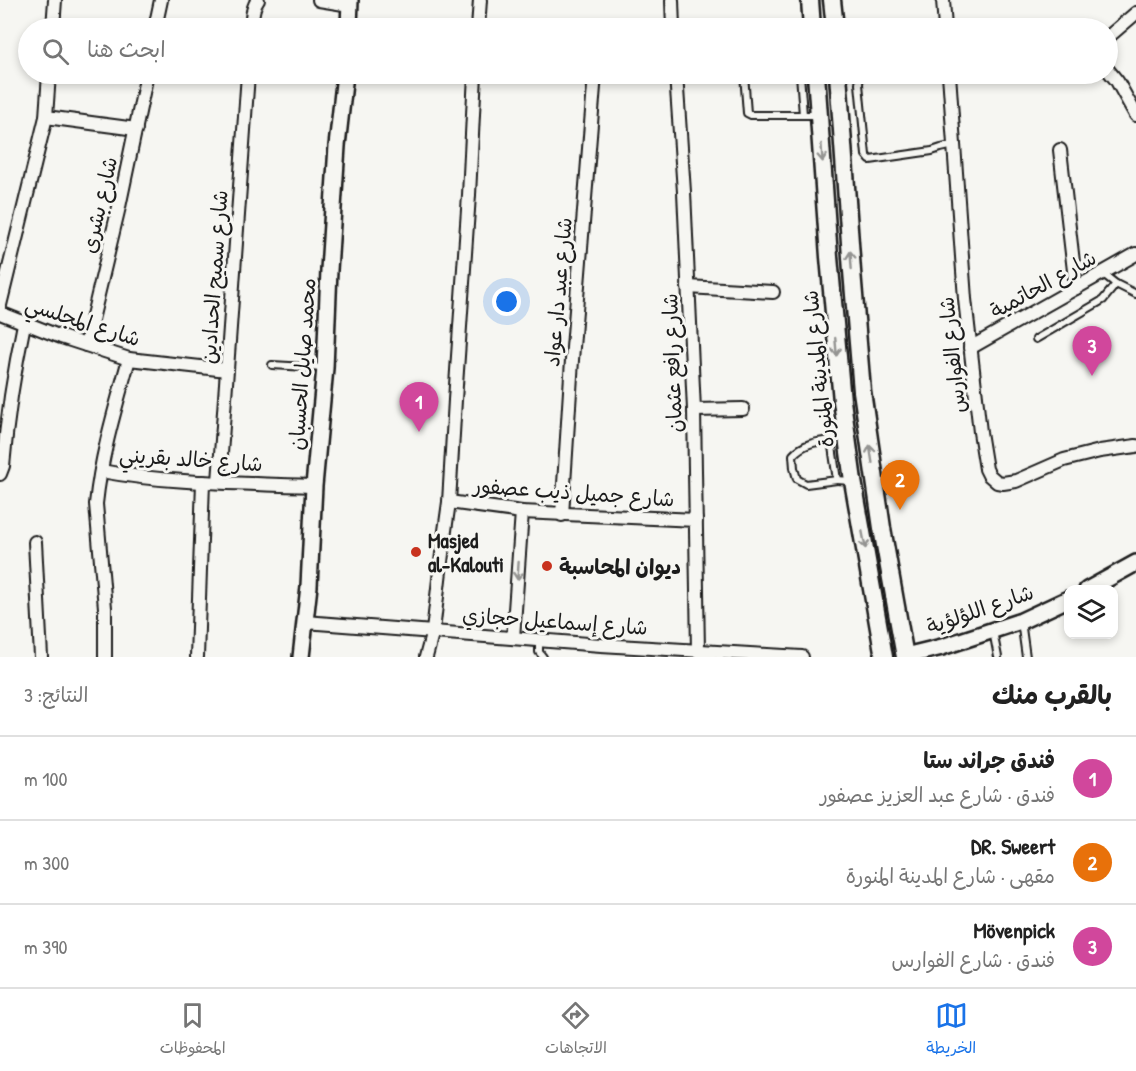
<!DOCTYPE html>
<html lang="ar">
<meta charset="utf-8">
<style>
body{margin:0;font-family:"Patrick Hand","Playpen Sans Arabic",sans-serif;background:#f6f6f6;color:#222;direction:rtl}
.controls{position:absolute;right:18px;bottom:18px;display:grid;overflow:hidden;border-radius:12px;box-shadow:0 3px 9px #0003}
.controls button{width:54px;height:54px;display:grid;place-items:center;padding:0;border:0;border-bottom:2px solid #e0e0e0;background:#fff;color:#222;font:30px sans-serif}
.you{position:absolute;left:507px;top:302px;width:21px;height:21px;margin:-15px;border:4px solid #fff;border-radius:50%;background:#1a73e8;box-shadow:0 0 0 9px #1a73e833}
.badge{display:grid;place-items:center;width:39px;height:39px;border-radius:50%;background:#1a73e8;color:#fff;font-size:20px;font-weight:700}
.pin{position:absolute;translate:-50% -50px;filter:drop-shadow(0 2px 3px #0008)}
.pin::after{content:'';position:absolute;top:32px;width:21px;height:18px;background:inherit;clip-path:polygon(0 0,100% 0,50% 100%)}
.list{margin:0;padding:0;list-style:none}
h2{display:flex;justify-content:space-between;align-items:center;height:78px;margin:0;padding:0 24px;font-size:26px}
h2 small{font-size:20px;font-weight:400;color:#767676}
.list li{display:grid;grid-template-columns:39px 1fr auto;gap:18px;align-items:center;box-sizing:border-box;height:84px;padding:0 24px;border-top:2px solid #e0e0e0}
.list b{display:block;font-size:22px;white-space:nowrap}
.list p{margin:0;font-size:20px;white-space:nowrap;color:#767676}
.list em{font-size:20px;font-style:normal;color:#767676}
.icon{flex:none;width:33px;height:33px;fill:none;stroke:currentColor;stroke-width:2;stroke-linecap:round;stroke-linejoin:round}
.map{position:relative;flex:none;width:1136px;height:657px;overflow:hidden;direction:ltr}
.search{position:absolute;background:#fff;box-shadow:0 3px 9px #0003;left:18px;right:18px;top:18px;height:66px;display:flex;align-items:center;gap:15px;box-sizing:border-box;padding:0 21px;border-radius:33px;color:#767676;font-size:22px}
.sheet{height:330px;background:#fff}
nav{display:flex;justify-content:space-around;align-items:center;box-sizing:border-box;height:84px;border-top:2px solid #e0e0e0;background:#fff;font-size:16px;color:#767676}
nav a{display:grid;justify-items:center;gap:3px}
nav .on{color:#1a73e8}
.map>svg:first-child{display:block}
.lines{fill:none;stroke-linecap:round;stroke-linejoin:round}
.service-casing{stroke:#1c1c1c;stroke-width:10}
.minor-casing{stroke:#1c1c1c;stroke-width:16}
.tertiary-casing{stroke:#1c1c1c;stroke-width:20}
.secondary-casing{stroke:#1c1c1c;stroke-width:21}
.service{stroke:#f6f6f2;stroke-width:6}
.minor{stroke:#f6f6f2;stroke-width:12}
.tertiary{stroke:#f6f6f2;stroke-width:15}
.secondary{stroke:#f6f6f2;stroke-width:16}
.oneway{stroke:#949492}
.poi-dot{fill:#c8321e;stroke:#f6f6f2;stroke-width:2}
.labels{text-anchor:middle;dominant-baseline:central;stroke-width:6;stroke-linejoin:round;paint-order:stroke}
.street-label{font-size:21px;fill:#1c1c1c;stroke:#f6f6f2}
.poi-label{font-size:21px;font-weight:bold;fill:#1c1c1c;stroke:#f6f6f2;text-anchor:start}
</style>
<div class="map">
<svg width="1136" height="657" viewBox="0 0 1136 657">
<rect width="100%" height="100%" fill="#f6f6f2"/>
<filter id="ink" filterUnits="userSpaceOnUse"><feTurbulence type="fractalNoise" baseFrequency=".0167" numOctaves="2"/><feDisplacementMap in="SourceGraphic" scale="12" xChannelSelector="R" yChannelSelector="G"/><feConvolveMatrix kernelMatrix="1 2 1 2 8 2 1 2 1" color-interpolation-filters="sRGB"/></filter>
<g filter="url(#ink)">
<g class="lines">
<defs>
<g id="service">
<path d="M744,74L747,113L751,115H817"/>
<path d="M800,74L803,115"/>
<path d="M860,74L859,84L866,155L870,160L932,151L941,148L954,145"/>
<path d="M1102,273L1116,284L1136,294"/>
<path d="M1036,339L1103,300L1116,284"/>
<path d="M272,365L324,368"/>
<path d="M845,434L831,440L837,480L851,481"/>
<path d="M831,440C816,442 804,443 793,455L794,468L797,479L806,484L837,480"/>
<path d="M1021,621L1026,657"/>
<path d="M993,631L998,657"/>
<path d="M539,640V652L543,657"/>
</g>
<g id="minor">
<path d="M319,0L350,5"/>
<path d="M672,0L673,28"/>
<path d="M943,0L945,28"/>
<path d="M53,28L55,0"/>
<path d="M155,28L161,0"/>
<path d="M251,28C252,19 252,7 258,0"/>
<path d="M478,28L480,0"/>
<path d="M1108,37L1136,13"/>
<path d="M1108,70L1117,81L1136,115"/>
<path d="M676,74L684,192L694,410L698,651"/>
<path d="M949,74L965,299L980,432L986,469L989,475L997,482L1003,483L1016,481L1064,460L1100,451L1136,446"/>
<path d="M46,117L136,129"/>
<path d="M1060,150L1076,288"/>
<path d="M688,287L773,292"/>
<path d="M0,305L46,117L49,74"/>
<path d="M0,313L61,337L129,359L227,370"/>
<path d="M86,345L119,207L147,74"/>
<path d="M970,348L1136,254"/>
<path d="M694,410L743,409"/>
<path d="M101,471C171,484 243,483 314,486"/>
<path d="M0,474L3,466C7,417 14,371 24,324"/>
<path d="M219,482L248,74"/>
<path d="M449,502L522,512L696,520"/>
<path d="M562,515L572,360L595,74"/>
<path d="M35,542L41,657"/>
<path d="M305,622L601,645L802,657"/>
<path d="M513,638L522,512"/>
<path d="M105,657V608L96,504C101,455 116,406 129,359"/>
<path d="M197,657L203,482"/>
<path d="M426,657L433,631L443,545L449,502L455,400L469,195L475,74"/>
</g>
<g id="tertiary">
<path d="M349,28L350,0"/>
<path d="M1087,590L1136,563"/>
<path d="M905,656L942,647L1021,621L1068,599"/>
<path d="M301,657L309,586L314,486L325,368L329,270L337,146L345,74"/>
</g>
<g id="secondary">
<path d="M810,0L812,28"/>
<path d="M832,0L835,28"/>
<path d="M816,74L829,257L842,401L853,481L884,657"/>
<path d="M838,74L852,271L862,391L882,528L905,657"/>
</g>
</defs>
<use href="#service" class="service-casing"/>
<use href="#minor" class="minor-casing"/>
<use href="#tertiary" class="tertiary-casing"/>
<use href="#secondary" class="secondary-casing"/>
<use href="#service" class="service"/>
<use href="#minor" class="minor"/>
<use href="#tertiary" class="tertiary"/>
<use href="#secondary" class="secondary"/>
</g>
<defs><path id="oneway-shaft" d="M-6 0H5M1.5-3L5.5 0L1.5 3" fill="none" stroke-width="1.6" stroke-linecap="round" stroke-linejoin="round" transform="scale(1.5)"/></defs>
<g class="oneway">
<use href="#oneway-shaft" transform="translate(822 153) rotate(86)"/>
<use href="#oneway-shaft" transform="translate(851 260) rotate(-94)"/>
<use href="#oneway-shaft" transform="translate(836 347) rotate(85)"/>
<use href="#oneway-shaft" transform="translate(871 454) rotate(-99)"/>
<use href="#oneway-shaft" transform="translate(864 540) rotate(79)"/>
<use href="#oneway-shaft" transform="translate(518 571) rotate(94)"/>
</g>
</g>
<g class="poi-dot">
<circle cx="416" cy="552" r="6"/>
<circle cx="547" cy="566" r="6"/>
</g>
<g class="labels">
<g class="street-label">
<text transform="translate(99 205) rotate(-77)">شارع بشرى</text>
<text transform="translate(214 277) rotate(-86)">شارع سميح الحدادين</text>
<text transform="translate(1043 284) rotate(-29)">شارع الحاتمية</text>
<text transform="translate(558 292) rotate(-85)">شارع عبد دار عواد</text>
<text transform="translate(83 321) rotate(18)">شارع المجلسي</text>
<text transform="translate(952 355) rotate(-96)">شارع الفوارس</text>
<text transform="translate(672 363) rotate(-92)">شارع رافع عثمان</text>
<text transform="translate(302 364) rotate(-86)">محمد صايل الحسبان</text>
<text transform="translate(818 369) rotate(-96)">شارع المدينة المنورة</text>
<text transform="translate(191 459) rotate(4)">شارع خالد بقريني</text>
<text transform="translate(574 492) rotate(4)">شارع جميل ذيب عصفور</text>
<text transform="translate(980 609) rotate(-19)">شارع اللؤلؤية</text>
<text transform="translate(555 621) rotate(4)">شارع إسماعيل حجازي</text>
</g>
<g class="poi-label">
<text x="428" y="540">Masjed<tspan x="428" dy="24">al-Kalouti</tspan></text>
<text x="559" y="566">ديوان المحاسبة</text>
</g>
</g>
</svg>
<div class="controls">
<button><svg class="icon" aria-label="layers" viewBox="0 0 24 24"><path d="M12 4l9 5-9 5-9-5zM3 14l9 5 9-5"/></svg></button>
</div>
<div class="you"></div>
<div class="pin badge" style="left:419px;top:432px;background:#d1479c">1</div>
<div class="pin badge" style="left:900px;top:510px;background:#e8710a">2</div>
<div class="pin badge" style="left:1092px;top:376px;background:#d1479c">3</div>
<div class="search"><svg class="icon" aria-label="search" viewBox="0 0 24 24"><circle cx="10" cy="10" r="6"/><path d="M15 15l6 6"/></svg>ابحث هنا</div>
</div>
<section class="sheet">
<h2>بالقرب منك<small>النتائج: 3</small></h2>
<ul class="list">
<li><span class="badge" style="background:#d1479c">1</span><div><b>فندق جراند ستا</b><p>فندق · شارع عبد العزيز عصفور</p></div><em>100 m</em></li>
<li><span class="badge" style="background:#e8710a">2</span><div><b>DR. Sweert</b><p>مقهى · شارع المدينة المنورة</p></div><em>300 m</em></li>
<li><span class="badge" style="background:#d1479c">3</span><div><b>Mövenpick</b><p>فندق · شارع الفوارس</p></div><em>390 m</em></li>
</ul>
</section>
<nav>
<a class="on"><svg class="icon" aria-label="map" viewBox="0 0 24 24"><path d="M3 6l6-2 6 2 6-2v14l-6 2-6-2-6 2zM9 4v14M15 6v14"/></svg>الخريطة</a>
<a><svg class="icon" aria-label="directions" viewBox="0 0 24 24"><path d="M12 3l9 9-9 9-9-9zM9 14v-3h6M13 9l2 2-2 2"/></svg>الاتجاهات</a>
<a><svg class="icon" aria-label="saved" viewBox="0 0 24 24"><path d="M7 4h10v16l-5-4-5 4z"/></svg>المحفوظات</a>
</nav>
